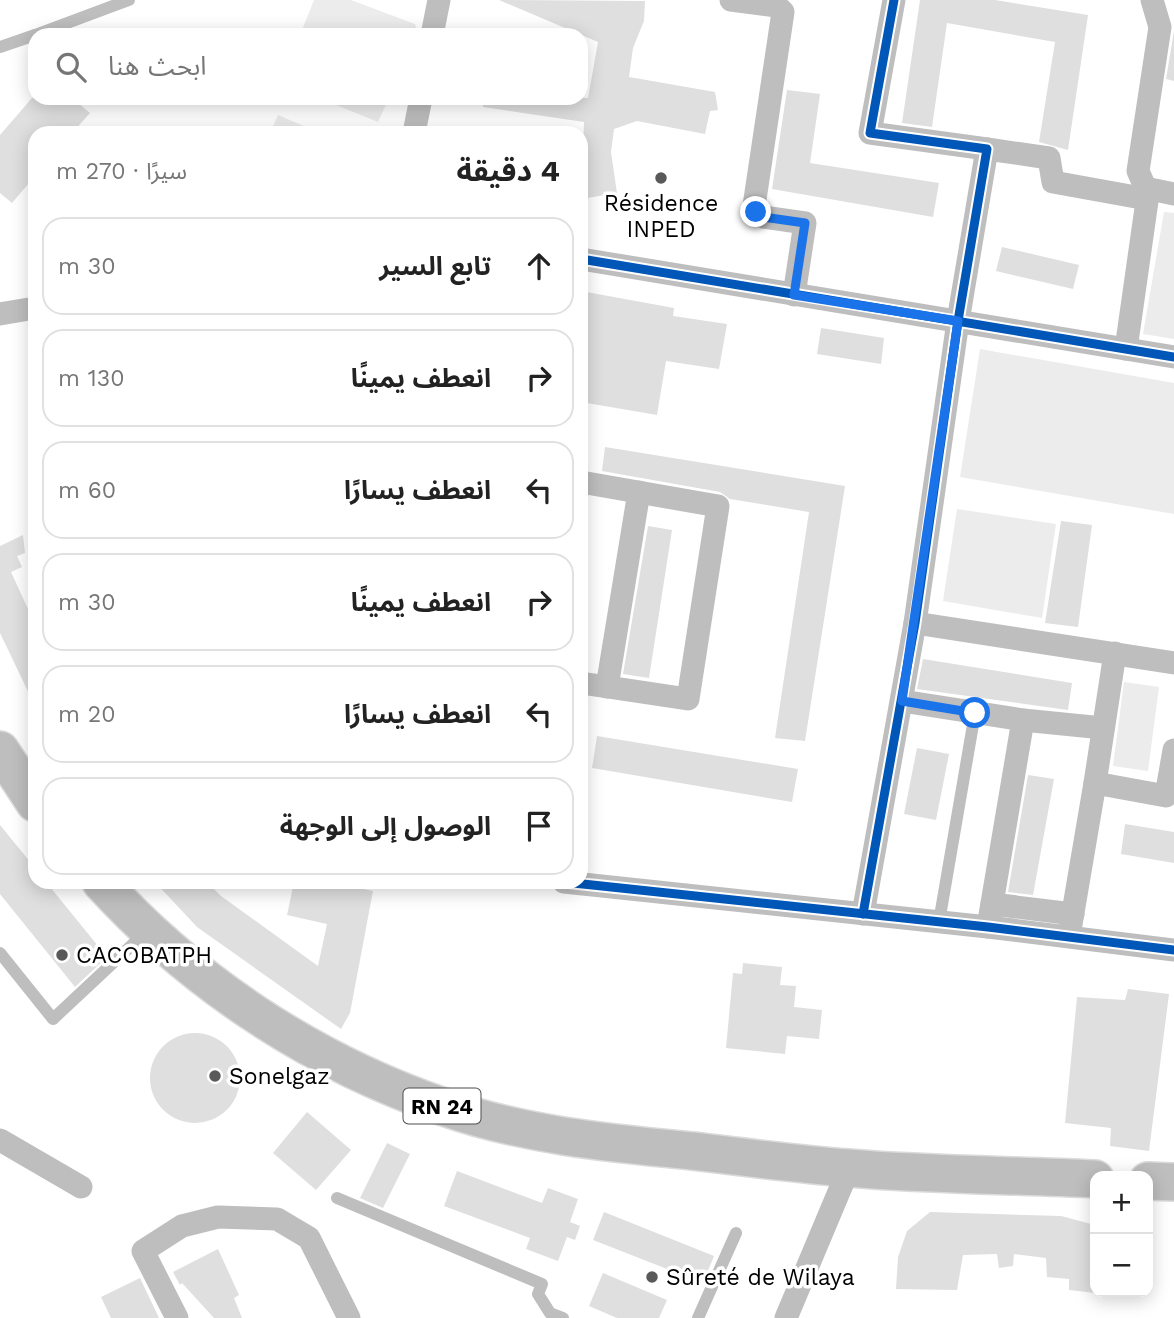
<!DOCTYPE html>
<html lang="ar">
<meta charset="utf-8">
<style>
body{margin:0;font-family:"Work Sans","Noto Sans Arabic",sans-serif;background:#f2f2f2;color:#222;direction:rtl}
.controls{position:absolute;right:21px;bottom:21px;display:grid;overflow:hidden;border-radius:14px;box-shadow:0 4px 18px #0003}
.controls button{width:63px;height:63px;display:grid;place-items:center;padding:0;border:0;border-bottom:2px solid #e0e0e0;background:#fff;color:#222;font:35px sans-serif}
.stop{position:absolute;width:21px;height:21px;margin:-16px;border:5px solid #1a73e8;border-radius:50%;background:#fff}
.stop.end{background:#1a73e8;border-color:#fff;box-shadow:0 2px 7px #0008}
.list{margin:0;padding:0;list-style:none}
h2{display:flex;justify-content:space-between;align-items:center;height:91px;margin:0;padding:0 28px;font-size:30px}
h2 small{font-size:23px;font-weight:400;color:#767676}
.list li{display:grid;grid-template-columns:46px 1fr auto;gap:21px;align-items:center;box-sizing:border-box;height:98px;margin:0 14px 14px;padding:0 14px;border:2px solid #e0e0e0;border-radius:21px}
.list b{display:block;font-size:26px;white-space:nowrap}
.list em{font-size:23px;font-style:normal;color:#767676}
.icon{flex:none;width:38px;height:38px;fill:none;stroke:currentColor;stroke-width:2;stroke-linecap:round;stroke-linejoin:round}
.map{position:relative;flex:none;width:1174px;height:1318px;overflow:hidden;direction:ltr}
.search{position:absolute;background:#fff;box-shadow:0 4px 18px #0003;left:28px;top:28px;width:560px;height:77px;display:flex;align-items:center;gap:18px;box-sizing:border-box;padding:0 24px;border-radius:21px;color:#767676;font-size:26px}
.panel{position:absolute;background:#fff;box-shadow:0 4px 18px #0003;left:28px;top:126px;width:560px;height:763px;border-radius:21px;direction:rtl}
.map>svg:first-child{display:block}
.green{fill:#ececec}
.building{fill:#dfdfdf}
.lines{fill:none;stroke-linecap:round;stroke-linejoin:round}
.primary-casing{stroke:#dbdbdb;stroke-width:40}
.lane{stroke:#bebebe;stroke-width:12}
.street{stroke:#bebebe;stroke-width:23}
.primary{stroke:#bebebe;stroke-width:37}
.cycleway-casing{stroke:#fff;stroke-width:13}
.cycleway{stroke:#0057b8;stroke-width:9}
.route{stroke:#1a73e8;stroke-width:9}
.poi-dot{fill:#595959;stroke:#fff;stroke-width:2.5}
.labels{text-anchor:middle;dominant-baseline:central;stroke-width:7;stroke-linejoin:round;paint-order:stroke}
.shield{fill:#fff;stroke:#4c4c4c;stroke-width:2}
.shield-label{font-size:21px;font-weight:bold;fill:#000}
.poi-label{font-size:23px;fill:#000;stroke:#fff;text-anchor:start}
</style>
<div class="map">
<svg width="1174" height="1318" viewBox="0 0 1174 1318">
<rect width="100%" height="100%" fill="#fff"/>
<g class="green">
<path d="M314,0H351L415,24L418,35H300Z"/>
<path d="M319,98H389L378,122Z"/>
<path d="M278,115L320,133H270Z"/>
<path d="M1164,212L1174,213V339L1143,334Z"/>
<path d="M980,349L1174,383V514L960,477Z"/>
<path d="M957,509L1056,524L1042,618L943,601Z"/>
<path d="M1124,682L1159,687L1148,771L1113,766Z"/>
</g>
<g class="building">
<path d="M499,0L645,1L644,21L633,48L629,77L715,92L718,110L710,111L705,134L637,121L614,129L611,152L617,193L581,199L584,122L483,107V98H588L598,42Z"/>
<path d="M920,0H995L1088,15L1068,150L1039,142L1055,42L947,23L932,127L902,123Z"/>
<path d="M1174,31V81L1166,79Z"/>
<path d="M787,90L820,94L810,163L939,183L933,217L772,189Z"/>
<path d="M32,98H72L90,113L72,133H35V176L12,203L0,193V135Z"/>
<path d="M1002,247L1079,265L1073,289L996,271Z"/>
<path d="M581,291L674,308L673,316L727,324L719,369L666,361L657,415L581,402Z"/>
<path d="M821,328L884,338L881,364L817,354Z"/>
<path d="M605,447L845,486L805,741L775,738L809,512L730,499L720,492L602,471Z"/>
<path d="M1061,521L1092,525L1078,627L1045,623Z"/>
<path d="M648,526L672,530L649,678L623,674Z"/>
<path d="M23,535L25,553L17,556L22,567L11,572L28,609L35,606V706L0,633V546Z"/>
<path d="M923,659L1072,683L1068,710L917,689Z"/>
<path d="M597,736L798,769L792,802L592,768Z"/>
<path d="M917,748L949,754L936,820L904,814Z"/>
<path d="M1028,775L1054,779L1033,895L1008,892Z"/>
<path d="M1125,824L1174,832V863L1121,854Z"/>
<path d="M0,825L35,868V882H46L107,957L75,987L0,894Z"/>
<path d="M155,882H207L221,896L318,966L327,924L287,915L294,882H329L373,891L350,1013L341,1029L197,927Z"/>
<path d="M743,963L782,967L780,985L796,986L794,1007L822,1010L819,1039L787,1036L785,1054L726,1048L733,973L742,974Z"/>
<path d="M1128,989L1169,994L1149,1151L1110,1146L1111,1128L1065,1123L1077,997L1125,1000Z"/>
<circle cx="195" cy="1078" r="45"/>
<path d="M307,1112L351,1150L316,1190L273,1153Z"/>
<path d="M387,1143L410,1154L383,1208L360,1198Z"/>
<path d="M457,1171L542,1203L548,1188L578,1199L570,1222L580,1226L575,1240L567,1237L558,1261L526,1249L530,1238L444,1206Z"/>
<path d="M604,1212L714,1256L703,1283L593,1240Z"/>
<path d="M930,1212L1061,1216L1095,1225V1293L1069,1290V1279L1047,1277L1046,1258L1014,1254L1013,1266L999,1268L997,1254L963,1255L957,1290L896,1289L898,1257L907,1231Z"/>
<path d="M218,1249L239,1295L234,1298L242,1318H214L182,1283L180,1285L173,1272Z"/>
<path d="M603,1273L667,1300L659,1318H617L589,1306Z"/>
<path d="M140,1278L159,1318H111L101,1297Z"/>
</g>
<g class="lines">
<defs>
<g id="primary">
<path d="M0,750L35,803"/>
<path d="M101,882C194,984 313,1062 444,1107C523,1135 609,1143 692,1151C744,1157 796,1164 848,1168C930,1175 1013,1175 1095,1179"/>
<path d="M1148,1181L1174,1182"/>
</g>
</defs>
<use href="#primary" class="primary-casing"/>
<g class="lane">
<path d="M35,35L129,0"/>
<path d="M0,47L35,35"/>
<path d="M939,922L975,713"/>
<path d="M0,953L53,1019L147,931"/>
<path d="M337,1198L542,1284L538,1294L550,1313L563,1318"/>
<path d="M698,1318L736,1233"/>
</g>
<g class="street">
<path d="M731,0L777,6L783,12L754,206L756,212L763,217L805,223L794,295"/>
<path d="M432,35L439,0"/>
<path d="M414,133L421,98"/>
<path d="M987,149L1049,158L1053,182L1147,199"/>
<path d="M1145,188L1174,194"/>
<path d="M581,259L1174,357"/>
<path d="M0,314L35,308"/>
<path d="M1126,349L1148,194L1138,171L1160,27L1152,0"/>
<path d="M581,482L718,506L688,699L581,683"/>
<path d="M915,623L1174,663"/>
<path d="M607,687L639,492"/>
<path d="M902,701L1023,720L988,927"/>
<path d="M1023,720L1103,728"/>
<path d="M1095,783L1115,653"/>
<path d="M564,882L988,927L1174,950"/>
<path d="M992,904L1073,914"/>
<path d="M863,914L915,623L958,321L987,149L870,133L894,0"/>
<path d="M1069,936L1095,783L1166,796L1174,750"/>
<path d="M0,1140L81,1187"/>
<path d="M177,1318L143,1251L182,1226L218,1217L277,1219L309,1238L349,1318"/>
<path d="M786,1318L849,1168"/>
</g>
<use href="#primary" class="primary"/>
<defs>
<g id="cycleway">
<path d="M581,259L1174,357"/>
<path d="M564,882L988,927L1174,950"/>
<path d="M863,914L915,623L958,321L987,149L870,133L894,0"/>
</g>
</defs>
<use href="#cycleway" class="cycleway-casing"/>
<use href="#cycleway" class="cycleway"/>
</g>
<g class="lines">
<path class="route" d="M756,212L763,217L805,223L794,295L958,321L902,701L975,713"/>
</g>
<g class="poi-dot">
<circle cx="661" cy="178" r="7"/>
<circle cx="62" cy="955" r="7"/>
<circle cx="215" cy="1076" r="7"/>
<circle cx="652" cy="1277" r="7"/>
</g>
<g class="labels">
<rect class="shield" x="403.5" y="1088.5" width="77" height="35" rx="5"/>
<g class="shield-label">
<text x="442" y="1106">RN 24</text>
</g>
<g class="poi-label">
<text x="661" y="203" text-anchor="middle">Résidence<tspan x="661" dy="26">INPED</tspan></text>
<text x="76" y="955">CACOBATPH</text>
<text x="229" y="1076">Sonelgaz</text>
<text x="666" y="1277">Sûreté de Wilaya</text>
</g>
</g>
</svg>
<div class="controls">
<button>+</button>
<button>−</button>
</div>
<div class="stop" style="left:975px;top:713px"></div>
<div class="stop end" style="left:756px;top:212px"></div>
<div class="search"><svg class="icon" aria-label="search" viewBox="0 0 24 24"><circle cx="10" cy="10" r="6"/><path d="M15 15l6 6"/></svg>ابحث هنا</div>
<section class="panel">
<h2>4 دقيقة<small>سيرًا · 270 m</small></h2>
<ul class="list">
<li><svg class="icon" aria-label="ahead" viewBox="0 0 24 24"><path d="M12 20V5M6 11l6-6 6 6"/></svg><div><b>تابع السير</b></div><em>30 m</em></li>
<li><svg class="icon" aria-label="right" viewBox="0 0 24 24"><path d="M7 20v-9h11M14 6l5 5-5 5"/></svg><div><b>انعطف يمينًا</b></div><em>130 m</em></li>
<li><svg class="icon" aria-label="left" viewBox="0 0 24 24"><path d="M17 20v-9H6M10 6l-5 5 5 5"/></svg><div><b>انعطف يسارًا</b></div><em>60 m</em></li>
<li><svg class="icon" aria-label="right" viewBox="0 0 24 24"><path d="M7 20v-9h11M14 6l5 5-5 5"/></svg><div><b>انعطف يمينًا</b></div><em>30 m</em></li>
<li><svg class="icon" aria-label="left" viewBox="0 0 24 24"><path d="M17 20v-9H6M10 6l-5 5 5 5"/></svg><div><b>انعطف يسارًا</b></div><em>20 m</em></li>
<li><svg class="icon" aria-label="arrive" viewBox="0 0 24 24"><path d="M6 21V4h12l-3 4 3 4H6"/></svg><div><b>الوصول إلى الوجهة</b></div></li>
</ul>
</section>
</div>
